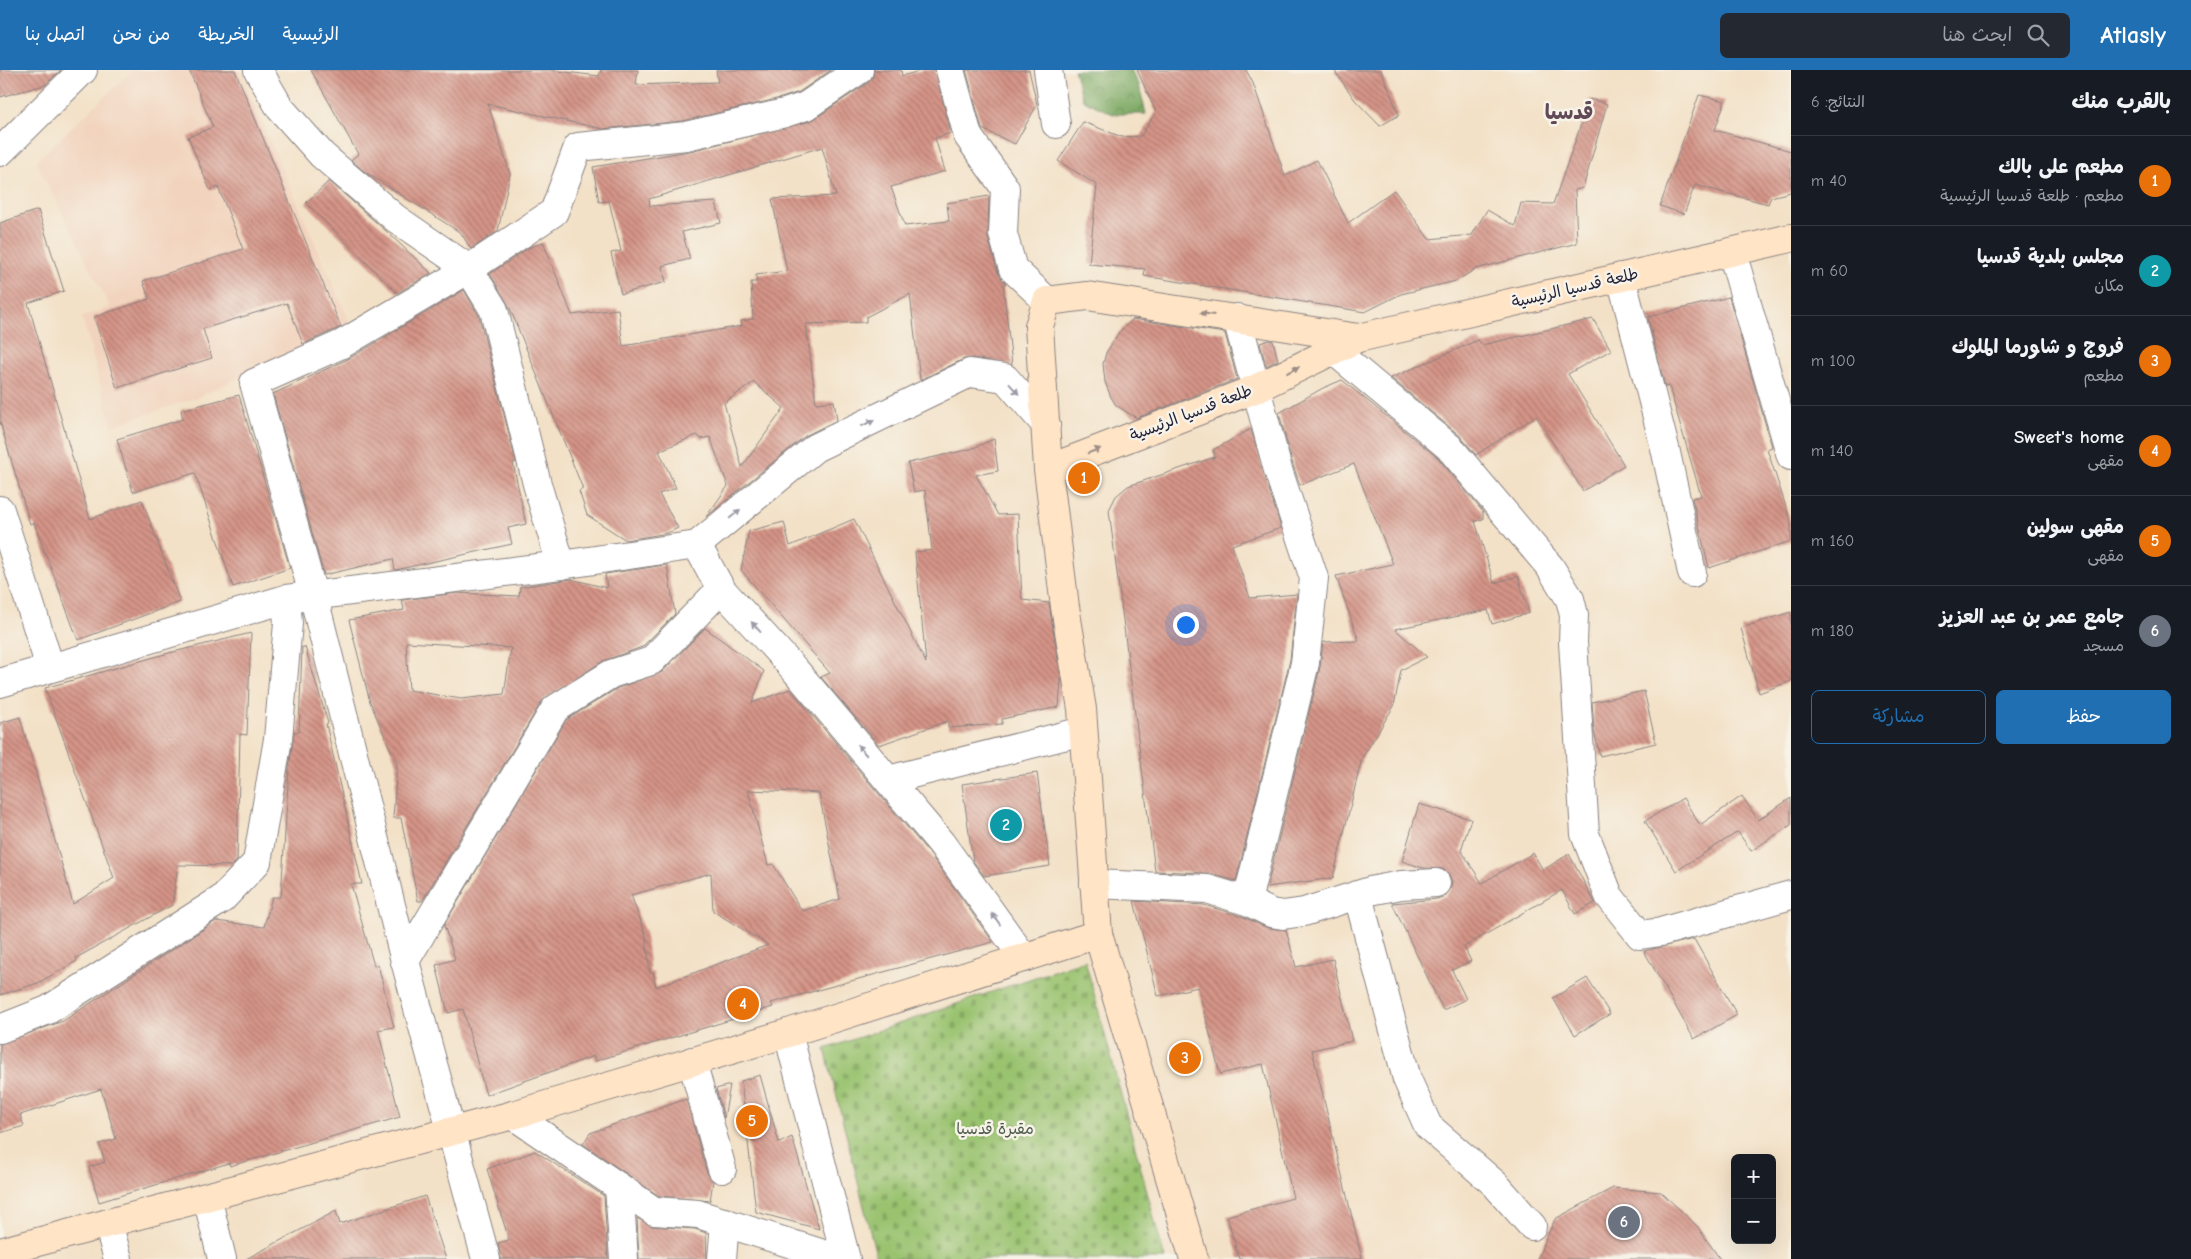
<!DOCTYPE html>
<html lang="ar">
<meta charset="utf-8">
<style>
body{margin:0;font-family:"Comic Neue","Playpen Sans Arabic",sans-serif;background:#242831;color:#f1f3f6;direction:rtl}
.controls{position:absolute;right:15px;bottom:15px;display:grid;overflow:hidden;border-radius:8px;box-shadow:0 5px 20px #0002}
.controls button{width:45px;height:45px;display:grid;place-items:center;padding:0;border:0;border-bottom:1px solid #363941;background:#171b24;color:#f1f3f6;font:25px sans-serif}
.you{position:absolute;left:1185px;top:554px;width:18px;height:18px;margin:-12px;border:4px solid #fff;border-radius:50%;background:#1a73e8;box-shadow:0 0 0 8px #1a73e833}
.badge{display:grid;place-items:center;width:32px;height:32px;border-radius:50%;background:#1f6fb2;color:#fff;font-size:16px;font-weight:700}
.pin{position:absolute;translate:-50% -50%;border:2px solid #fff;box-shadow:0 1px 5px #0006}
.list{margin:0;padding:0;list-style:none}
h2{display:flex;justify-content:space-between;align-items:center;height:65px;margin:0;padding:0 20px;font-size:21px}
h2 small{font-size:16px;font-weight:400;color:#9ea1a6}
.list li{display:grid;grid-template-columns:32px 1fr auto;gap:15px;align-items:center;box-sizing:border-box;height:90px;padding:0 20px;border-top:1px solid #363941}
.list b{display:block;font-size:19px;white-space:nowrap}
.list p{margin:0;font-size:16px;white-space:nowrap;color:#9ea1a6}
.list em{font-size:16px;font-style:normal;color:#9ea1a6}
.actions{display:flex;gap:10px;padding:15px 20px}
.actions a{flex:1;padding:11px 0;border:1px solid #1f6fb2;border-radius:8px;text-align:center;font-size:18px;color:#1f6fb2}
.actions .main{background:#1f6fb2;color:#fff}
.icon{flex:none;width:28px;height:28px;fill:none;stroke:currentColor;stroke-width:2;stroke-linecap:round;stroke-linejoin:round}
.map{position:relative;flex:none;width:1791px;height:1189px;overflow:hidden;direction:ltr}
header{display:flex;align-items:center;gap:30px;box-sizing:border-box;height:70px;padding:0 25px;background:#1f6fb2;color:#fff}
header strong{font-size:24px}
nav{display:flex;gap:28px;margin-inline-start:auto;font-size:18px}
.search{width:350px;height:45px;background:#242831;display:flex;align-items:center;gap:12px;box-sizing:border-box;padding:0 18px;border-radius:8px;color:#9ea1a6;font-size:19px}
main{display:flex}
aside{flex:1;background:#171b24}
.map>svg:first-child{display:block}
.built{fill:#f2d4be}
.forest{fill:url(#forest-crowns);stroke:#4e664e}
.cemetery{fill:url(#cemetery-stones);stroke:#5e7255}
.building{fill:url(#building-back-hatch);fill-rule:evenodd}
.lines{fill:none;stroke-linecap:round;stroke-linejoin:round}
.minor-casing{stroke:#8a8281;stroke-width:30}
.secondary-casing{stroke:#8a8281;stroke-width:30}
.minor{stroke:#fff;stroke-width:28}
.secondary{stroke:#ffe4c6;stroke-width:28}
.oneway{fill:#9c8d87}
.oneway2{fill:#9c9ca7}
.labels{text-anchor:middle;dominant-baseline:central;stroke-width:5;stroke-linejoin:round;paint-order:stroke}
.street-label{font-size:16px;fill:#22223b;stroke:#f7f3e8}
.park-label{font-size:16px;fill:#4c5a4d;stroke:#f7f3e8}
.district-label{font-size:21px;font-weight:bold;fill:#614a56;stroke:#f7f3e8}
</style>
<header>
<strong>Atlasly</strong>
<div class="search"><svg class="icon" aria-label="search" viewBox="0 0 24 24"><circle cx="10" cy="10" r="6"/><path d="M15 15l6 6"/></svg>ابحث هنا</div>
<nav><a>الرئيسية</a><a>الخريطة</a><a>من نحن</a><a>اتصل بنا</a></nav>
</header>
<main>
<aside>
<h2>بالقرب منك<small>النتائج: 6</small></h2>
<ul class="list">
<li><span class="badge" style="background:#e8710a">1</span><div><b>مطعم على بالك</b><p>مطعم · طلعة قدسيا الرئيسية</p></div><em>40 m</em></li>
<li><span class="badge" style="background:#0f9aa8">2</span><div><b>مجلس بلدية قدسيا</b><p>مكان</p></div><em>60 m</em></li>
<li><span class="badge" style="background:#e8710a">3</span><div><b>فروج و شاورما الملوك</b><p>مطعم</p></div><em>100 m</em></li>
<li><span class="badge" style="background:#e8710a">4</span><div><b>Sweet's home</b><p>مقهى</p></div><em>140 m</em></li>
<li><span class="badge" style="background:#e8710a">5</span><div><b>مقهى سولين</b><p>مقهى</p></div><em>160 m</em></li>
<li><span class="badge" style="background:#6b7280">6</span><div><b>جامع عمر بن عبد العزيز</b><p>مسجد</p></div><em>180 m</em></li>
</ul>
<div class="actions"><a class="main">حفظ</a><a>مشاركة</a></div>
</aside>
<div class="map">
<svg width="1791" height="1189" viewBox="0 0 1791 1189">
<defs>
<pattern id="forest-crowns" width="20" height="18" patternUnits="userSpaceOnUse" patternTransform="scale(1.25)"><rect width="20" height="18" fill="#7ba962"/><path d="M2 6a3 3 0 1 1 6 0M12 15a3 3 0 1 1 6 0" fill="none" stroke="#648952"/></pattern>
<pattern id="cemetery-stones" width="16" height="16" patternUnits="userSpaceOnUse" patternTransform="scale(1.25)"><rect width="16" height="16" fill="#9ac36f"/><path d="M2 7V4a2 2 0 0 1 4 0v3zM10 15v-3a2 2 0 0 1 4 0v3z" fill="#84a761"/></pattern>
<pattern id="building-back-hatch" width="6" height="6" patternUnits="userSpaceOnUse" patternTransform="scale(1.25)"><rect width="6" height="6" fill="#d59487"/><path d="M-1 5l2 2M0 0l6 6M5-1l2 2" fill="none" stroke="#ac7870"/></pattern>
</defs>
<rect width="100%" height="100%" fill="#f7f3e8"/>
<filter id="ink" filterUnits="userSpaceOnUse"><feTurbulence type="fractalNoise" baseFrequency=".02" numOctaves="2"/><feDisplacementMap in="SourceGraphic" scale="10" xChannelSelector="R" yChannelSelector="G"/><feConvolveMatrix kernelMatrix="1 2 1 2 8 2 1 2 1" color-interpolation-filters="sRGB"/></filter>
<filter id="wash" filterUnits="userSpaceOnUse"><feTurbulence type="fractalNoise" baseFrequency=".0096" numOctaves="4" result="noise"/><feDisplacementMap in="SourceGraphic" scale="20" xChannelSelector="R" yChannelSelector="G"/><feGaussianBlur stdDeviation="1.12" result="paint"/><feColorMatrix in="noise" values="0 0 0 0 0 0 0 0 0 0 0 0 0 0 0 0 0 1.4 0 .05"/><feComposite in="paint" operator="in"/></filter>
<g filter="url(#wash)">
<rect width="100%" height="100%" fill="#f3e1c7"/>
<path class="built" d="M133,0H239L351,255L198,327L112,356L82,247L110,237L36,91Z"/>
<path class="forest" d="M1074,0H1131L1139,15L1146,44H1113L1083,30Z"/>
<path class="cemetery" d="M1085,890L1165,1189H877L825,979Z"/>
<g id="blocks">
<g class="building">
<path d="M0,0H61L45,15L0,27Z"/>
<path d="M189,0H235L341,257L303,274L287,233L203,259L212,288L117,318L94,247L149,229L143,211L243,179L218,117L210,120L188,67L213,57Z"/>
<path d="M311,0H549L599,6L601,0H638L636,15L718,12L716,0H831L799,22L781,28L683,51L603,59L488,34L510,104L498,161L471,179L461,163L365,102L351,90L358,84Z"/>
<path d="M874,0H901L902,6L923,0H935L951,63L935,68L945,101L891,117L905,156L949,151L947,133L989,126L988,168L998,203L1006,214H1003L1012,295L972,288L964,289L920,310L910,224L866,247V252L806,254L816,333L834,331L837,350L805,366L706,447L728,416L710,367L701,369L697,365L659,381L676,418L659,424L678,458L668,463L626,470L587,445L579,421L583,419L509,236L490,204L528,178L543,172L572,245L618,239L623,276L742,256L741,251L753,249L751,212H757L756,205L787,201L772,129L836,126L822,77L649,129L650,136L716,132L721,153L682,162L690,189L662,196L666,212L621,224L611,183L621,181L609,131L599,132L593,97L690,81L811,51L868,13L873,7ZM754,312L784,338L742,397L724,333Z"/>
<path d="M966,0H1029L1037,35L1015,74L982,59Z"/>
<path d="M1137,0H1246L1253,13L1285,106L1317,90L1348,153L1394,120L1429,169L1472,165L1487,140L1515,156L1521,133L1553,134L1590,29L1607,34L1583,118L1575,120L1577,173L1476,199L1456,211L1401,224L1365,242L1144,206L1145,199L1089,194L1097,115L1058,91L1083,52L1122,67L1141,66L1156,42Z"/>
<path d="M1334,0H1381L1399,45L1380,56L1355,30Z"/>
<path d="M1699,25L1725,31L1715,60L1791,81V122L1771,127L1768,134L1695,115L1684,144L1660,136Z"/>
<path d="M329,111L386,161L431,203L397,223L306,133Z"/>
<path d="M38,140L64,221L28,233L90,449L142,430L180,532L78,570L34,453L30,454L0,352V153Z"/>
<path d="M464,220L479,246L516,392L513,393L526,454L508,458L512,474L400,499L395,500L393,489L324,505L273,324L350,288Z"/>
<path d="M1729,227L1772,377L1767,379L1791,452V471L1709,498L1692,428L1701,426L1669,316L1665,317L1648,247Z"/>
<path d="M1133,249L1225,263L1237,309L1137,348L1128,343L1116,335L1111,327L1105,312L1103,294L1106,283L1119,262Z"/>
<path d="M1593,249L1611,280L1568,304L1624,395L1583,421L1536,346L1476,385L1459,365L1391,308L1478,270L1482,275Z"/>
<path d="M1269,270L1273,271L1278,290L1266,296L1260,273Z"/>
<path d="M1342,310L1438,388L1483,442V449L1475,451L1494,513L1518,506L1529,543L1492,554L1488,540L1395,559L1427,587L1401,600L1394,636L1362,688L1333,808L1267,817L1320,597L1323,572L1359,571L1336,506L1393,494L1354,394L1300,415L1293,395L1279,343L1323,318Z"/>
<path d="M239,325L290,498L233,517L195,403L133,422L117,369L183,349L181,340Z"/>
<path d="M1251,359L1281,458L1232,475L1250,528L1297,524L1290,590L1236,811L1208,803L1155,801L1109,440L1116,426L1128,416L1215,387L1213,380Z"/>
<path d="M994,369L998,401L976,405L998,445L1018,444L1022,530L1049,533L1061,609L1059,637L1002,649V654L948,658V651L879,675L821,607L830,603L741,500L749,461L784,452L790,476L854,449L926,593L915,482L932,480L925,420L914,422L908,393L971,379Z"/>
<path d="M665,495H667L675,544L642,577L603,591L542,631L422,831H418L401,748H393L397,694L370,632L349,550L404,540L402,530L458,523L519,526L520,517L571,509L607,518L605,504ZM406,572L511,578L504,624L461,629L409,620Z"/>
<path d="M1791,542V611L1759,623L1741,558Z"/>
<path d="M705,558L764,601L752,633L790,619L929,783L993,872L771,933L773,937L595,991L594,986L486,1025L463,939L448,943L436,895L455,889L444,855L566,650L618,618L662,602ZM748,720L819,723L840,829L802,841L773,794L768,795ZM711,803L713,841L768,875L656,917L653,902L650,903L646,866L631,825Z"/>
<path d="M251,563L247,665L240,664L237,791L232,796L178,795L172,835L76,888L77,891L38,913L0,925V653L20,647L73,834L114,808L45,618L165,584Z"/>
<path d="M302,577H305L328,653L326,654L362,814H351L374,896L378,895L394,957L378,960L400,1047L230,1096L229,1093L99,1132L89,1097L105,1092L99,1074L116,1069L101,1019L20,1045L24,1056L0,1063V974L63,951L216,851L264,857L272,827H281L289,698L294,662H299Z"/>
<path d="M1644,621L1656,673L1600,686L1594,661L1592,632Z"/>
<path d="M1037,703L1050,796L984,806L973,791L962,714Z"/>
<path d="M1742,726L1758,750L1791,728V755L1751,781L1738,762L1676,801L1645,751L1683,728L1700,755Z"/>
<path d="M1419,734L1471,749L1461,780L1482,813L1533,783L1543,800L1569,784L1595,833L1575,844L1562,820L1464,877L1471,891L1452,900L1466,929L1443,940L1392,833L1437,829L1445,826L1450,820L1452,812L1449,804L1443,799L1423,798L1402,791Z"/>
<path d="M1134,831L1204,835L1241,846L1268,858L1286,860L1296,897L1333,889L1352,971L1312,980L1362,1189H1239L1227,1146L1293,1128L1263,994L1220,1004L1198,917L1158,926Z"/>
<path d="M1694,869L1737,945L1694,969L1644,881Z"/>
<path d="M1587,908L1610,944L1575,965L1553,928Z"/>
<path d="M760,1005L779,1073L792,1067L819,1159L756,1142L741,1011Z"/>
<path d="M730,1015L724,1048L716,1019Z"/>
<path d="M686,1029L707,1103L713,1111L710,1131L659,1126L583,1074L590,1063Z"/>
<path d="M535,1081L604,1126L608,1189H501L498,1173L509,1170L487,1099Z"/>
<path d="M1613,1118L1661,1122L1697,1156L1720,1189H1537L1555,1149Z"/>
<path d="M425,1126L446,1189H246L336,1141L340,1154Z"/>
<path d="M637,1148L652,1156L695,1159L706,1163L707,1189H639Z"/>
</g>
</g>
</g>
<g filter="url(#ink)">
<use href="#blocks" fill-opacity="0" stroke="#8a8281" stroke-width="1"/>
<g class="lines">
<defs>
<g id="minor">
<path d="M258,0L280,38L322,85L395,148L469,199L494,240L537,414L561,495"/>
<path d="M950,0L968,66L1005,118L1003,164L1013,199L1047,231"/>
<path d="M1048,0L1056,54"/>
<path d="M0,82L83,0"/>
<path d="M1732,182L1791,386"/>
<path d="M1621,207L1665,378L1692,503"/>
<path d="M1237,248L1278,400L1314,508L1305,593L1247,831"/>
<path d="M1333,280L1449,377L1550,497L1570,529L1574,545L1573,572L1585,764L1609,826L1640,865L1661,862L1791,825"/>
<path d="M0,440L50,597"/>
<path d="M697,475L721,519L795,600L941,773L1024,888"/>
<path d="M0,613L286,529L561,495L697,475L815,378L970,303L1005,308L1046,355"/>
<path d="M888,710L1083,661"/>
<path d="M1094,814L1207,819L1247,831L1271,843L1283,845L1304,842L1370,821L1401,815L1436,813"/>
<path d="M1358,826L1407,1009L1428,1056L1495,1114L1532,1156"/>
<path d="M405,891L555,639L611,604L651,591L721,519"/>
<path d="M0,959L48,940L222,829L257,792L278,669L288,553L286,529"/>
<path d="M788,963L846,1189"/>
<path d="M692,991L722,1099"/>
<path d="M513,1045L619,1117L624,1189"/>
<path d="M619,1117L654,1141L698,1144L839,1189"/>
<path d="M207,1127L222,1189"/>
<path d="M108,1153L118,1189"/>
<path d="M486,1189L405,891L313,524L254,313L342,274L469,199L554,142L578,77L686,66L785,43L806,36L859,0"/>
<path d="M722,1189L725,1152"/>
</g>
<g id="secondary">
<path d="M1048,399L1255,319L1358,268L1791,168"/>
<path d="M0,1182L513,1045L788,963L1098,864"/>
<path d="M1194,1189L1098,864L1082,639L1065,537L1048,399L1039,256L1047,231L1087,226L1358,268"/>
</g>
</defs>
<use href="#minor" class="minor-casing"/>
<use href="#secondary" class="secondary-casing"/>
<use href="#minor" class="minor"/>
<use href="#secondary" class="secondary"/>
</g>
<defs><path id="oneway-solid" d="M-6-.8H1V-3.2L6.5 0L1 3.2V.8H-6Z" transform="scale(1.25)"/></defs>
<g class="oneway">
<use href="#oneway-solid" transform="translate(1207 244) rotate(-172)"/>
<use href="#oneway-solid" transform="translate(1293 300) rotate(-27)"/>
<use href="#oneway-solid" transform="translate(1094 381) rotate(-21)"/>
</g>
<g class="oneway2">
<use href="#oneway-solid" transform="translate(1014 319) rotate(48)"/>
<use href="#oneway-solid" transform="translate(868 353) rotate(-26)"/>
<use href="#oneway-solid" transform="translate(735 444) rotate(-39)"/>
<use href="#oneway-solid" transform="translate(756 557) rotate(-132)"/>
<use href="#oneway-solid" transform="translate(862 680) rotate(-130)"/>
<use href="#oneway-solid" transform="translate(996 849) rotate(-126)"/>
</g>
</g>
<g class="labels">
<g class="street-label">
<text transform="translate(1575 218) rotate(-13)">طلعة قدسيا الرئيسية</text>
<text transform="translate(1191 343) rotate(-21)">طلعة قدسيا الرئيسية</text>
</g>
<g class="park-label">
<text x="995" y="1059">مقبرة قدسيا</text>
</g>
<g class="district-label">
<text x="1569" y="42">قدسيا</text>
</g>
</g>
</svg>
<div class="controls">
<button>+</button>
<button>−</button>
</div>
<div class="you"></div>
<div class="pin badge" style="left:1084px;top:408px;background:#e8710a">1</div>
<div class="pin badge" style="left:1006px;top:755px;background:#0f9aa8">2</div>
<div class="pin badge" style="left:1185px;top:988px;background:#e8710a">3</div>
<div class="pin badge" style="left:743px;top:934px;background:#e8710a">4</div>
<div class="pin badge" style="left:752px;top:1051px;background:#e8710a">5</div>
<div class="pin badge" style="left:1624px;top:1152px;background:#6b7280">6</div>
</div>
</main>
